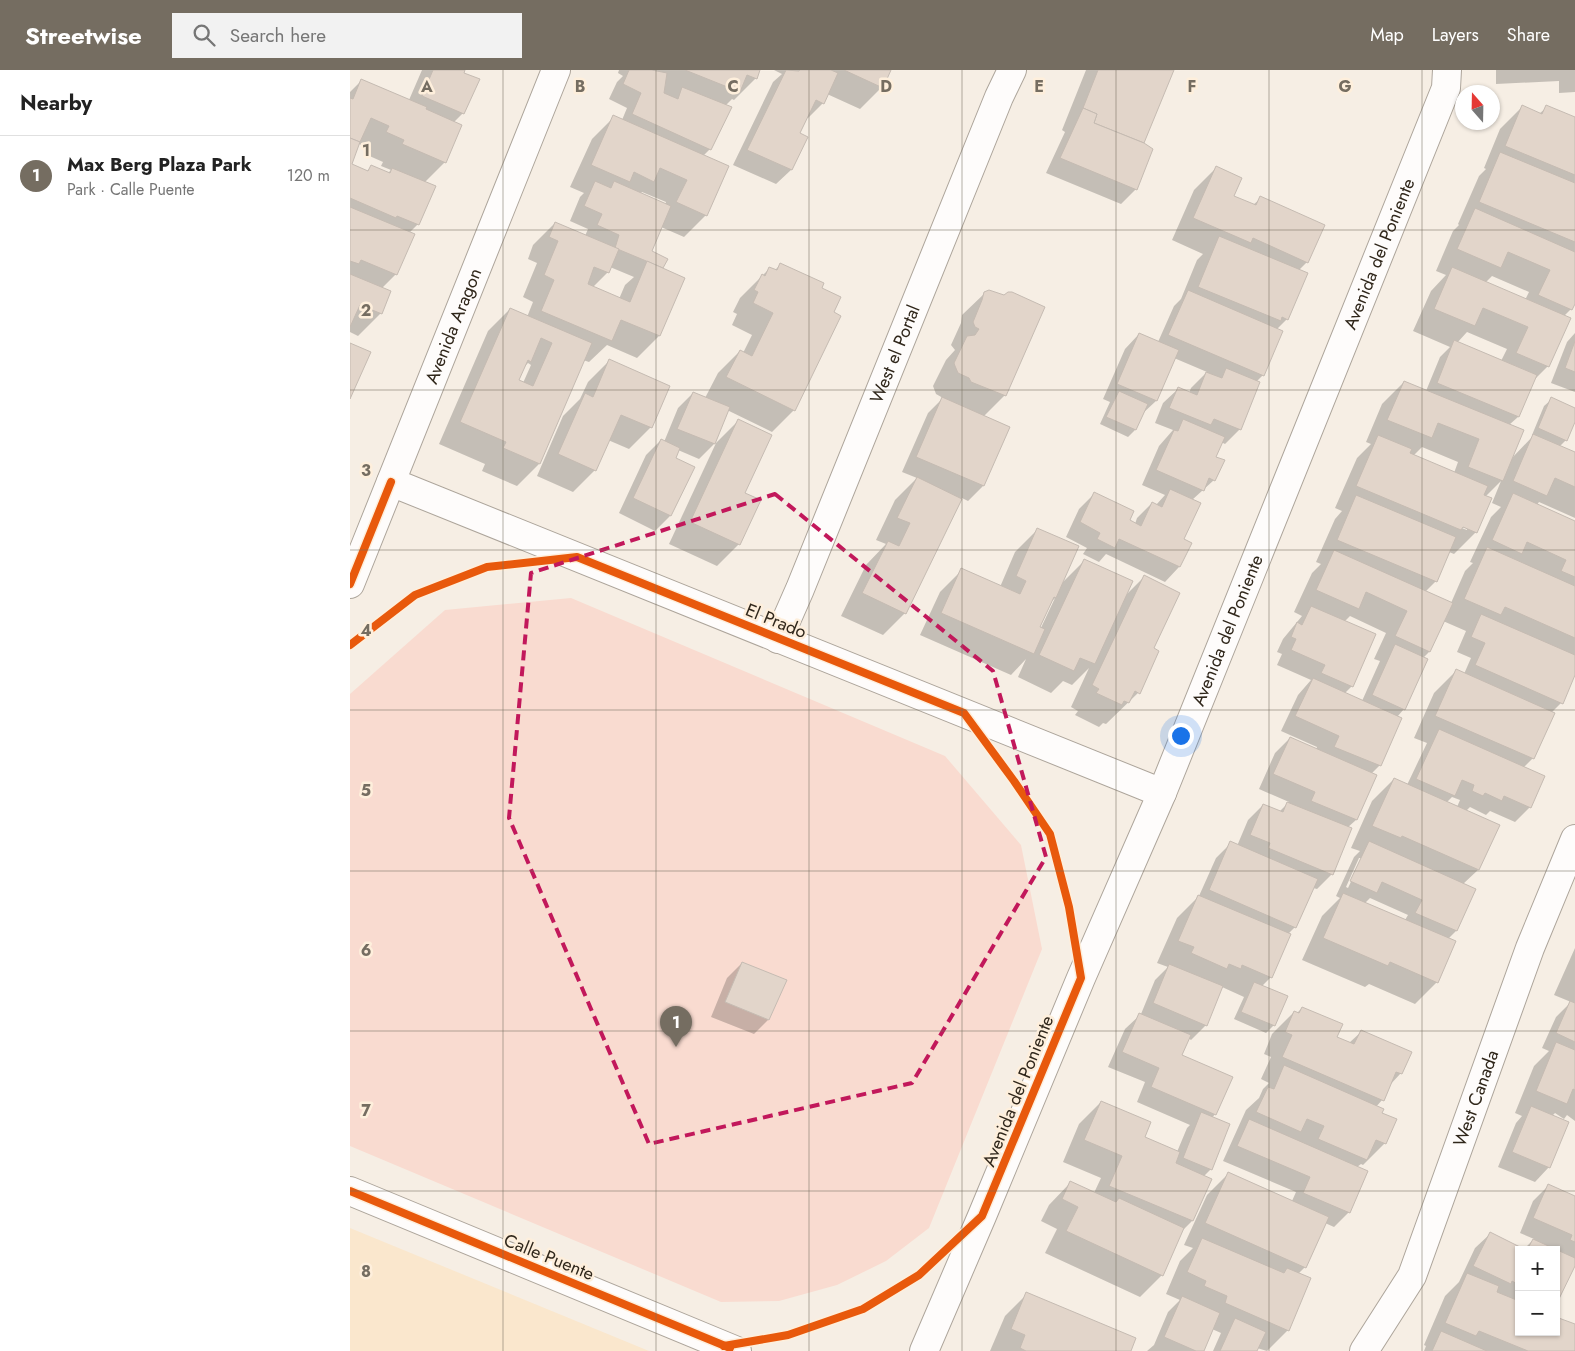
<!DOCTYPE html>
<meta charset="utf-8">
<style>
body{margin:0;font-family:Jost,sans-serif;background:#f2f2f2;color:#222}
.controls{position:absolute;right:15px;bottom:15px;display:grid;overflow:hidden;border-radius:0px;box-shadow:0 1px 4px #0004}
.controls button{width:45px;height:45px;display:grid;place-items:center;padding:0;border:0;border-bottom:1px solid #e0e0e0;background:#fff;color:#222;font:25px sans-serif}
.compass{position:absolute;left:1105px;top:15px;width:45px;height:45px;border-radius:50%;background:#fff;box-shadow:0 1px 4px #0004;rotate:340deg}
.you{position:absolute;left:830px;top:665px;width:18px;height:18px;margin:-12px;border:4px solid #fff;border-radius:50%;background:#1a73e8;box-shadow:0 0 0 8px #1a73e833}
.badge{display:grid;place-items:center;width:32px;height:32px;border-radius:50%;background:#756d61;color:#fff;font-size:16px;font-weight:700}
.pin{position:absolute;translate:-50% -41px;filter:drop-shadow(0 1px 2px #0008)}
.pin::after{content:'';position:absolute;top:26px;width:18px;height:15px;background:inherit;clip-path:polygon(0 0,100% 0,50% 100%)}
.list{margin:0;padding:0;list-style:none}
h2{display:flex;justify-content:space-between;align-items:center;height:65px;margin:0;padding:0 20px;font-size:21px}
h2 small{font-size:16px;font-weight:400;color:#767676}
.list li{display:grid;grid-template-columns:32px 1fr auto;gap:15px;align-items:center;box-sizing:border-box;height:80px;padding:0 20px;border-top:1px solid #e0e0e0}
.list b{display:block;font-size:19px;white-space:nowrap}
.list p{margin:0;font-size:16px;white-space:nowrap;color:#767676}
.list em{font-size:16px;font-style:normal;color:#767676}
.icon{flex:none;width:28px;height:28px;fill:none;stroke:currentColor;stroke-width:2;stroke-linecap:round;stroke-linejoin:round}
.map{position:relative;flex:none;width:1225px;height:1281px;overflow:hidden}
header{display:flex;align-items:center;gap:30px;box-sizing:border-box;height:70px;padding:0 25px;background:#756d61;color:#fff}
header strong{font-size:24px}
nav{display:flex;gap:28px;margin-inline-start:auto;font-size:18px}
.search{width:350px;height:45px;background:#f2f2f2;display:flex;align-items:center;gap:12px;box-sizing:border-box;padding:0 18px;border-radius:0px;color:#767676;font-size:19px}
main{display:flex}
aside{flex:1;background:#fff}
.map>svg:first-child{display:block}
.built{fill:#fae7cd}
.green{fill:#f9dbd0}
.shadow{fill:#0003;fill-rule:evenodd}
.building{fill:#e2d5ca;stroke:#c5bbb2;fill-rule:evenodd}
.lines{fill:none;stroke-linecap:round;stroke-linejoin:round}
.minor-casing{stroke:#ada59b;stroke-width:30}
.minor{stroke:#fefcfb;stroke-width:28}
.cycleway-casing{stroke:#feefdc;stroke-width:11}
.cycleway{stroke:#e8590c;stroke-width:8}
.marked{fill:none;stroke:#c2185b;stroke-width:4;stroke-dasharray:10 6;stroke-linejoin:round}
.grid{fill:none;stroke:#756d61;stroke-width:1;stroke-opacity:0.55}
.labels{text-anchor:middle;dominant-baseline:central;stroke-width:5;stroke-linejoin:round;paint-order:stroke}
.street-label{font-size:18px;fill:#30271b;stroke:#feefdc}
.grid-label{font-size:16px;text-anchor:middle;font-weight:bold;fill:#756d61;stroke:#feefdc;stroke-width:5;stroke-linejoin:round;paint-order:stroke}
</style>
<header>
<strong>Streetwise</strong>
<div class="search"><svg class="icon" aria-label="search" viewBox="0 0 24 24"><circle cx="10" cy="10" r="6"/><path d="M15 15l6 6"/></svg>Search here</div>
<nav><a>Map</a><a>Layers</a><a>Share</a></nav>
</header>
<main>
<aside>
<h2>Nearby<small></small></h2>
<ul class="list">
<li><span class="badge">1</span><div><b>Max Berg Plaza Park</b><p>Park · Calle Puente</p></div><em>120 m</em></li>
</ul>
</aside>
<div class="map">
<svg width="1225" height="1281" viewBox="0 0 1225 1281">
<rect width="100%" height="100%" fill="#f6eee4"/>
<path class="built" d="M0,1158L299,1281H0Z"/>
<path class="green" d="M221,528L595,686L671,775L692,879L579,1158L536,1191L487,1215L429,1231L371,1232L0,1076V624L95,540Z"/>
<g class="shadow">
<path d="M72,0H113V43L104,52L95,92L75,112L68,154L59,163L46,204L31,219L39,222L30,244L8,266L0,262V22L12,10L59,30ZM9,74L18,78L15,84L33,92L31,96L41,100L38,103L22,96L17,101L0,94Z"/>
<path d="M269,0H409L406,8L384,30L382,29L375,36L360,79L353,86L356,145L334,167L311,157L300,182L312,197L311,199L333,208L309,266L287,288L257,275L239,292L233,290L189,394L167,416L132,401L135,394L89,374L138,261L160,239L177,247L183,232L173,227L187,193L178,189L183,175L205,153L235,166L238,159L220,151L230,127L234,123L220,117L242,69L264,47L272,50L277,38L259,29L267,12L273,6L268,3ZM292,122L316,132L315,135L290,124ZM260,197L284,207L275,215L269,229L243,217L258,202ZM178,293L181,295L173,313L167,311L172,299Z"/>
<path d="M424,0H540L532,17L510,39L477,24L473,33L458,48L456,47L448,64L456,68L441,100L426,114L383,95L423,12L432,4Z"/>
<path d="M736,0H823L793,74L786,119L771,134L696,103L715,62L712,60Z"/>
<path d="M1146,0H1225V22L1209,23V11L1146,14Z"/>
<path d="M1172,37L1189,44L1197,37L1225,48V231L1221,239L1214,246L1198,296L1183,311L1168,347L1159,355L1161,389L1183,366L1182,365L1194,336L1202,329L1225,339V348L1216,370L1209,377L1225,383V448L1189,432L1187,435L1225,452V602L1211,633L1201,643L1183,688L1173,698L1180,737L1165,752L1140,741L1136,745L1120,737L1116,741L1128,800L1113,814L1125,819L1106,861L1098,869L1087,912L1065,934L1019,914L1015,917L952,890L972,846L990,828L986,826L1004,787L1010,781L1001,778L1022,731L1044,709L1057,715L1077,673L1064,668L1084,623L1106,601L1114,604L1121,588L1107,582L1116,561L1093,551L1079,582L1073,588L1054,639L1047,647L1050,648L1030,695L1021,704L1026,706L1006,750L997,758L1000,759L981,805L967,819L963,818L945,857L938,864L921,907L912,916L936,927L924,955L916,963L884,949L894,927L872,917L856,955L841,970L838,968L831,986L865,1044L862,1048L861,1099L854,1106L861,1109L842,1151L831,1162L812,1205L790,1227L695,1183L707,1159L691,1151L699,1135L720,1113L744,1123L751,1108L713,1092L729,1054L751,1032L793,1067L827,1082L837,1058L840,1055L787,1032L795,1012L758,997L775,959L791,944L805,910L818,897L807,893L827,848L849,826L866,788L881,773L887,776L898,750L913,735L929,742L939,732L909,719L925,683L940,668L966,680L967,677L931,661L948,625L961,610L927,595L932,584L927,582L933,569L952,546L944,542L962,503L971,494L966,492L985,449L992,441L985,438L1007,388L1021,374L1016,372L1032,334L1054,312L1076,321L1090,287L1100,277L1063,261L1081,221L1096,205L1086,201L1103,161L1109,155L1108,154L1129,106L1136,99L1134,98L1150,59ZM1142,206L1179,222L1175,230L1135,213ZM1117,262L1157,279L1151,291L1107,273ZM1072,377L1108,392L1104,403L1063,386ZM1151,411L1142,433L1151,437L1141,447L1120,492L1123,493L1115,501L1101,533L1075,522L1086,511L1099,482L1104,484L1126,462L1135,427ZM1106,456L1117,458V460ZM1000,546L1036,563L1024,589L1030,591L1012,631L994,624L1002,616L994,552ZM1102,727L1110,730L1107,737L1097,732ZM1009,788H1012L998,818L996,817ZM1020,828L1058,845L1055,850L1015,833Z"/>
<path d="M866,98L882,126L903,135L911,128L957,192L948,201L937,249L927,259L913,305L906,312L890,359L875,374L871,372L865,387L864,410L842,430L832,469L841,473L829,497L815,512L756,484L749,492L733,484L737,478L716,467L729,439L744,424L785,454L787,448L802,433L806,435L815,425L792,415L809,376L823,360L805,353L813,333L828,319L839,323L841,318L857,302L824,288L806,331L792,344L785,360L778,367L750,354L760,332L753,329L775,279L789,264L808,272L824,236L831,229L847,190L853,184L822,170L844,120Z"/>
<path d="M431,194L444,340L422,362L377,340L364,374L349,389L328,380L324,389L343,398L320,446L305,461L269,443L296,385L311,370L314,372L328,338L343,323L355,328L368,303L390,281L393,283L402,265L382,255L387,244L383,242L390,228L420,198L424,201Z"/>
<path d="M635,223L655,325L634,346L659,357L633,416L618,431L612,428L555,543L533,565L491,546L516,495L536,474L526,470L545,430L567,408L552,402L578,343L593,328L586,324L583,316L596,290L605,280L601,275L611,253L612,245Z"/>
<path d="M1225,263V322L1201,313L1217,272Z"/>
<path d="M260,290L301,357L279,379L258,370L245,400L223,422L187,406L213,346L230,329L238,312Z"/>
<path d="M388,351L393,424L389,474L367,496L319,474L366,373Z"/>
<path d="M687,460L712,513L735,490L774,527L794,507L802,579L788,623L756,654L753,653L749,657L725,645L728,641L721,637L739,598L722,615L713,611L701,623L668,607L676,589L661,605L570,565L590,522L612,500L650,517L665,482ZM705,528L689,562L687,561L700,533Z"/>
<path d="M1225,878V1051L1217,1045L1214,1049L1205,1043L1202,1046L1199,1097L1185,1112L1148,1097L1166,1053L1172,1046L1165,1043L1184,996L1199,981L1192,978L1206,947L1221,932L1204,925Z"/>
<path d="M392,893L418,950L404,964L361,947L377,908Z"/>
<path d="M952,938L986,968L999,973L1011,962L1051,1003L1039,1016L1032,1030L1026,1037L1031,1043L1035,1073L1013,1095L1011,1094L1007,1097L999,1142L984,1157L975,1153L955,1197L948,1204L938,1260L917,1281L907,1278L906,1281H863L871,1263L862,1259L852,1281H797L804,1275L818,1242L830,1230L816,1224L830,1191L843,1178L834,1175L857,1125L879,1103L942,1131L946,1122L873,1091L896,1040L909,1028L913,1019L919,1013L911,1009L921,987L914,984L922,964L944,942L947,943Z"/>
<path d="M1198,1116L1225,1127V1193L1206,1232V1180H1169V1262H1206L1225,1256V1281H1074L1076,1276L1074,1275L1095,1226L1109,1212L1125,1178L1140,1164L1173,1180L1184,1169L1170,1163L1183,1131Z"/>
<path d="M677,1224L779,1281H640L655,1246Z"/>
</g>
<g class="building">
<path d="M83,0H115L114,3L130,9L114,44L72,26Z"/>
<path d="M279,0H302L317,3L314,23L328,29L332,17L382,37L361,80L282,44L291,23L273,14Z"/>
<path d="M335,0H410L407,9L397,5L390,22Z"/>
<path d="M436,0L449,1L450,0H481L488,3L474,34L466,30L450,63L458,67L442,100L397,80Z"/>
<path d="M494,0H541L533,18Z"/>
<path d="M748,0H824L794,73L744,53L747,44L733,38Z"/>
<path d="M11,9L77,37L76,39L112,55L96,93L52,74L54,70L36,62L39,56L21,48L10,72L0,68V28L3,29Z"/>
<path d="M1172,35L1192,44L1196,35L1225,47V105L1155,76Z"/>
<path d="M733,38L747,44L744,53L794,73L803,79L787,120L710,88Z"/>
<path d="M263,45L379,96L357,146L326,132L337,110L310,98L304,112L284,102L280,112L241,95Z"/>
<path d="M0,68L10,72L2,94L18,101L21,95L40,103L42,98L86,116L69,155L47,146L46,148L0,128Z"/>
<path d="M1150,82L1225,113V172L1129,132Z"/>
<path d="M866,96L892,108L884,126L906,135L910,126L975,155L958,193L903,168L901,173L843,148Z"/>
<path d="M245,111L261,118L264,111L321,136L302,181L318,189L313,198L265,178L269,165L247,155L252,144L234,136Z"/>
<path d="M0,137L65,164L47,205L11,190L9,194L0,191Z"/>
<path d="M1125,138L1225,182V234L1222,240L1188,225L1200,200L1158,182L1151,198L1107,179Z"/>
<path d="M205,152L269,179L259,203L244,197L238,214L280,232L297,191L335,208L310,266L271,250L262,271L191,241L204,210L194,205L208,171L199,167Z"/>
<path d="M869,166L958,203L938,250L932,247L931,251L848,217Z"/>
<path d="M430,193L474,213L472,218L491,227L484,242L491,246L445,341L376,307L390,280L402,286L423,243L403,233L408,222L404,220L412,204L415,206L419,197L427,200Z"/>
<path d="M1102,197L1221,248L1199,297L1166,283L1178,257L1133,238L1125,256L1084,239Z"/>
<path d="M0,204L41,221L32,244L10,235L0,257Z"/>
<path d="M639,220L654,225L658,222H662L695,237L656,326L621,312L619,308L608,303L605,296L604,293L617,266L625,265L629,259L625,257L623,252L632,230L634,222Z"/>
<path d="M838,220L933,261L914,306L818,265Z"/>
<path d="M160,238L242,273L190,394L153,378L156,372L110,352ZM191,268L202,273L183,316L169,310L178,290L181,292Z"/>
<path d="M789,263L829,280L807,331L767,314Z"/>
<path d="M1104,270L1187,305L1169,347L1087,313Z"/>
<path d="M1225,271V302L1215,298Z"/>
<path d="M0,273L21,282L0,329Z"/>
<path d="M259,289L320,316L302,358L271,345L246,401L208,384L235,323L243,327Z"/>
<path d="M876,298L910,312L891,360L864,349L861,355L819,338L828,317L847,325L856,302L872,308Z"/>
<path d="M1054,311L1174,360L1153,411L1118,397L1129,369L1088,353L1082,368L1037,350Z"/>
<path d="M769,321L798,334L786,360L756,347Z"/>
<path d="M343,322L380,337L365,374L327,359Z"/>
<path d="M592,327L660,357L634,416L566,387Z"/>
<path d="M1201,327L1225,338V352L1217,371L1188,358Z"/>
<path d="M388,349L422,365L395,423L411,430L390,475L340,452Z"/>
<path d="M833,349L875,367L866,387L875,390L865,411L859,408L854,421L806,400L824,360L828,361Z"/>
<path d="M1183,364L1225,382V417L1205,408L1197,426L1163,411Z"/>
<path d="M1028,365L1062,379L1060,383L1138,416L1134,425L1142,428L1127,463L1113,457L1111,460L1006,416Z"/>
<path d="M311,369L330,378L326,388L345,397L321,446L283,428Z"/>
<path d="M567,407L612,429L556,544L512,523L538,471L549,476L560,453L547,448Z"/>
<path d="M820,419L851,433L834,469L842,473L830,497L769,469L765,478L747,469L750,463L730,452L744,422L784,441L780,450L791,456L802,432L812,437Z"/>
<path d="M1163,423L1225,451V507L1211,501L1216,490L1177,472L1172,484L1142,470Z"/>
<path d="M1006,425L1106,467L1087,512L987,470Z"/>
<path d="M687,458L729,476L706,528L704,527L690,557L695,559L684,584L591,543L611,498L670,524L676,511L666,506Z"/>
<path d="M1137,477L1225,516V568L1155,537L1151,545L1114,529Z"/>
<path d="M984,480L1103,533L1080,582L1045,566L1057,541L1016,522L1009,539L966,520Z"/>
<path d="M734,489L783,511L745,594L730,588L724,601L689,585Z"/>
<path d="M794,505L830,523L804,578L809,581L790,624L785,621L779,633L774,631L772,635L746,623L749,619L742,615Z"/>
<path d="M961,536L1026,564L1003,617L971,603L975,595L941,580L946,569L941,567L947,552L952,555Z"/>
<path d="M1131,544L1225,585V605L1213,634L1125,595L1135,573L1121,567Z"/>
<path d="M1045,574L1078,589L1055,640L1022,625Z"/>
<path d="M1106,599L1205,643L1184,689L1085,646Z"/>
<path d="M963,608L1052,648L1031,696L984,677L989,666L945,646Z"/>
<path d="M1089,659L1195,706L1181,738L1154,726L1152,731L1135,723L1133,726L1122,721L1124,715L1112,710L1105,726L1066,709Z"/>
<path d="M940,667L1027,705L1007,750L961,731L965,722L923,704Z"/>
<path d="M1044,708L1150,755L1129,800L1052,766L1051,768L1022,756Z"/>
<path d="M937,732L1002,758L983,805L918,778L920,773L900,765L913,734L933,742Z"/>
<path d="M880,771L968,809L946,858L859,820Z"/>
<path d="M1019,771L1126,819L1107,861L1065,843L1072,830L1032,812L1027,823L1000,811Z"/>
<path d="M993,823L1106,871L1088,913L1040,892L1038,896L973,868Z"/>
<path d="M848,825L941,864L922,908L892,895L891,899L879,894L877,899L841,883L844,877L828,871Z"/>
<path d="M392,892L437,910L419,950L375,932Z"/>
<path d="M819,894L873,916L857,956L803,933Z"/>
<path d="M904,912L938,926L925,956L891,942Z"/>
<path d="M1220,931L1225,933V972L1206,963Z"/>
<path d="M952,937L993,954L987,967L1004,974L1011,960L1062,982L1052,1004L1046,1002L1034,1031L932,987L942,965L935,962L944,941L949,943Z"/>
<path d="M789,943L841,965L832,985L883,1007L866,1045L801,1017L809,998L772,982Z"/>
<path d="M1206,972L1225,980V1020L1223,1019L1217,1034L1186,1021Z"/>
<path d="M934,995L1034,1039L1032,1043L1047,1049L1036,1074L1026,1070L1017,1090L968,1069L974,1056L957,1049L951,1062L906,1042L918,1017L924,1019Z"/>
<path d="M751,1031L801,1052L795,1067L830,1082L826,1093L862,1109L843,1151L759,1116L772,1086L734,1070Z"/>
<path d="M1181,1036L1219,1052L1200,1098L1162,1082Z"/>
<path d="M851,1042L880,1054L862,1100L833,1088Z"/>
<path d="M899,1049L1018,1101L1000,1143L953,1123L960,1107L887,1076Z"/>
<path d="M878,1102L979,1147L956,1198L855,1153Z"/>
<path d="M720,1111L766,1132L769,1128L834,1158L813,1206L716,1161L728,1137L712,1129Z"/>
<path d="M1198,1114L1225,1126V1172L1220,1170L1222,1165L1183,1148Z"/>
<path d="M1140,1162L1176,1180H1169V1215L1162,1211L1161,1214L1123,1196Z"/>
<path d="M852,1168L934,1203L937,1198L961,1208L939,1261L875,1233L877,1226L854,1216L856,1211L837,1202Z"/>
<path d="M1183,1169L1225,1188V1196L1207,1233L1206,1180H1177Z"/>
<path d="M1117,1203L1149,1216L1147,1222L1169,1231V1262H1206V1247L1225,1254V1281H1178L1129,1261L1126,1266L1095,1253Z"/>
<path d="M676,1222L786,1268L781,1281H676L670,1278L675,1265L661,1259Z"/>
<path d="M832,1226L870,1243L854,1281H846L814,1267Z"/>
<path d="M885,1248L916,1262L907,1281H870Z"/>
<path d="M1091,1261L1137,1281H1082Z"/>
</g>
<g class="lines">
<defs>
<g id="minor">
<path d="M41,412L812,723"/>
<path id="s1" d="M0,514L206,0"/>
<path id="s2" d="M428,569L450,519L649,27L662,0"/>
<path d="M0,1121L387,1281"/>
<path id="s3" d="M574,1281L632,1146L731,908L812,723L1096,18L1097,0"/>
<path id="s4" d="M1014,1281L1062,1206L1180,878L1225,769"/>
</g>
</defs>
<use href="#minor" class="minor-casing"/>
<use href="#minor" class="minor"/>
<defs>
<g id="cycleway">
<path d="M0,514L41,412"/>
<path d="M0,575L65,525L137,497L227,487L614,643L664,711L700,764L719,837L731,908L632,1146L569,1205L513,1239L438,1265L374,1276"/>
<path d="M0,1121L380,1278"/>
</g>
</defs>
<use href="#cycleway" class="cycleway-casing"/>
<use href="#cycleway" class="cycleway"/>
</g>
<path class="marked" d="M425,424L643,601L696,787L562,1013L299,1074L159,748L181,503Z"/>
<path class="grid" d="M153,0V1281M306,0V1281M459,0V1281M612,0V1281M766,0V1281M919,0V1281M1072,0V1281M0,160H1225M0,320H1225M0,480H1225M0,640H1225M0,801H1225M0,961H1225M0,1121H1225"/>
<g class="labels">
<g class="street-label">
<text stroke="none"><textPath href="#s3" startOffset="1188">Avenida del Poniente</textPath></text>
<text stroke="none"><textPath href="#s1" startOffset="278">Avenida Aragon</textPath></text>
<text stroke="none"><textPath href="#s2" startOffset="308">West el Portal</textPath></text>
<text transform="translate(426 551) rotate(22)">El Prado</text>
<text stroke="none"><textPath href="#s3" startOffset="782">Avenida del Poniente</textPath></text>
<text transform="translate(668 1021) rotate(-68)">Avenida del Poniente</text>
<text stroke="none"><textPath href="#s4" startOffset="278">West Canada</textPath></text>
<text transform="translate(199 1187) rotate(22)">Calle Puente</text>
</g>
</g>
<g class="grid-label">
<text x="77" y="22">A</text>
<text x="230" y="22">B</text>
<text x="383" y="22">C</text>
<text x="536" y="22">D</text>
<text x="689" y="22">E</text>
<text x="842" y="22">F</text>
<text x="995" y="22">G</text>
<text x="16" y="86">1</text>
<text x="16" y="246">2</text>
<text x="16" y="406">3</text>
<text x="16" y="566">4</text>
<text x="16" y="726">5</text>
<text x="16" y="886">6</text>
<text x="16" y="1046">7</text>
<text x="16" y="1207">8</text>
</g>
</svg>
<div class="controls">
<button>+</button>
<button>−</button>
</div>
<svg class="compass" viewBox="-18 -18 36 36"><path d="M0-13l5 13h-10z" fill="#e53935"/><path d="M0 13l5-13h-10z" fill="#767676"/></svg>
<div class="you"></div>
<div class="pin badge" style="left:326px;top:977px">1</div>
</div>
</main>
